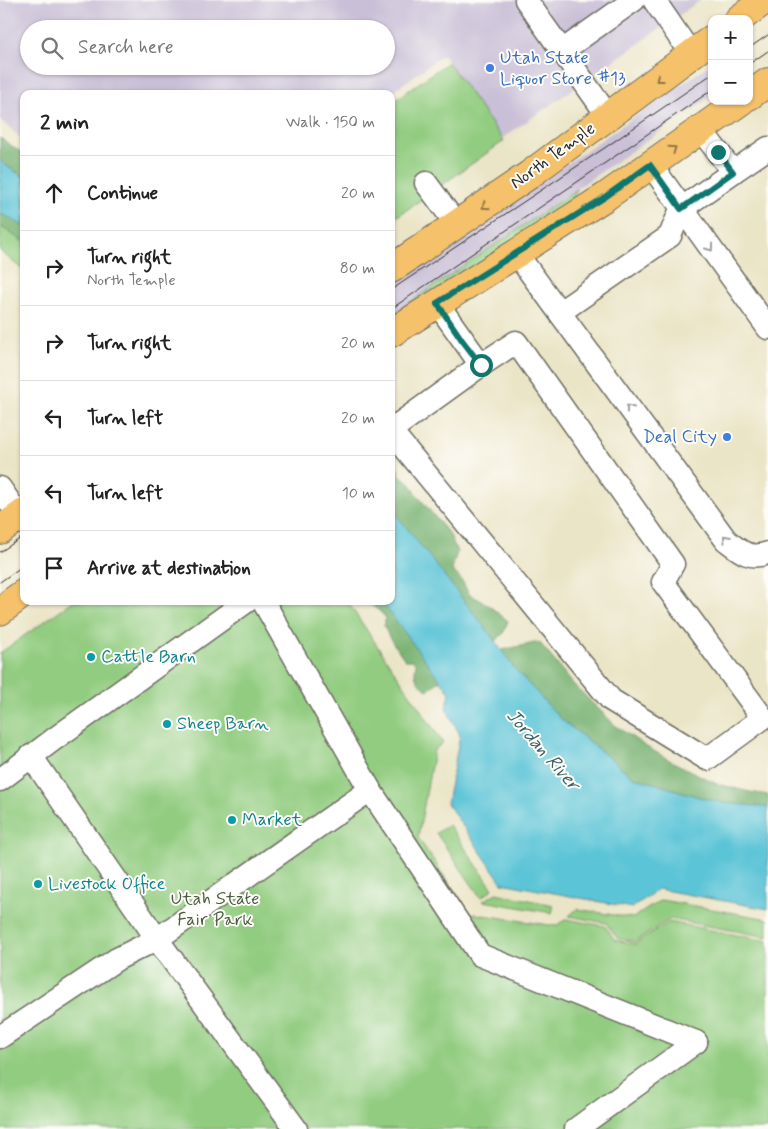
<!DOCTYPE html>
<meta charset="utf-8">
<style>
body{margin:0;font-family:Mynerve,sans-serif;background:#f6f6f6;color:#222}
.controls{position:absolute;right:15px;top:15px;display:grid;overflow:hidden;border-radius:10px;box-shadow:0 1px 4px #0004}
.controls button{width:45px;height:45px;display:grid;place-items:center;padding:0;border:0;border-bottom:1px solid #e0e0e0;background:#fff;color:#222;font:25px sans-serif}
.stop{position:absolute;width:15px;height:15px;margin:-11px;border:4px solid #0f766e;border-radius:50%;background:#fff}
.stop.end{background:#0f766e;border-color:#fff;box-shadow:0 1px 5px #0008}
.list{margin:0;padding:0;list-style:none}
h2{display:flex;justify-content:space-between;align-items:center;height:65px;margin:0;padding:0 20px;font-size:21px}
h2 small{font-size:16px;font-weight:400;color:#767676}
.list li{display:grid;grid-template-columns:32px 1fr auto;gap:15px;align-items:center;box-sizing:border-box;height:75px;padding:0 20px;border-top:1px solid #e0e0e0}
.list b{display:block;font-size:19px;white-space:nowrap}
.list p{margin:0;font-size:16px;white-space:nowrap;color:#767676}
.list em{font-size:16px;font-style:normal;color:#767676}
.icon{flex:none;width:28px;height:28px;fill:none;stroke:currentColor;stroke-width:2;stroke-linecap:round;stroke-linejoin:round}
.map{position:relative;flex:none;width:768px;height:1129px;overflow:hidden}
.search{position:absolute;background:#fff;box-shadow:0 1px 4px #0004;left:20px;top:20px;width:375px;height:55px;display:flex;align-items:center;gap:12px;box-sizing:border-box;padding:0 18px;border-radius:28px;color:#767676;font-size:19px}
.panel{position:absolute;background:#fff;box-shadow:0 1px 4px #0004;left:20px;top:90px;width:375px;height:515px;border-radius:10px}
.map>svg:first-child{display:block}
.industrial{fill:#c9bfd7;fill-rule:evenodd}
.green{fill:#92cc80;stroke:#5e7c56}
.forest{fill:#75b06e;stroke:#506e4c}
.water{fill:#5bc4d7;stroke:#437881}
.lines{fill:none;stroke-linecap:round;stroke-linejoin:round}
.minor-casing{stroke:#6e6c62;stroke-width:25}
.major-casing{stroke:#6e6c62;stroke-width:30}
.minor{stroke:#fff;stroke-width:22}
.major{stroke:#f5c16b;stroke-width:28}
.tram{stroke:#2b2b2b;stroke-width:1}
.oneway{stroke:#90764b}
.oneway2{stroke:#a0a0a0}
.route{stroke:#0f766e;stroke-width:6}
.shop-dot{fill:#3f7fe0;stroke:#fdfcf7;stroke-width:2}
.culture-dot{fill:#0f9aa8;stroke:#fdfcf7;stroke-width:2}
.labels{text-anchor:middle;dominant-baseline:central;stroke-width:4;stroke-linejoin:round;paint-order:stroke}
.shop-label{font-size:18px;fill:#366cbe;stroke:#fdfcf7;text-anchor:start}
.street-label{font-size:18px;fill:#2b2b2b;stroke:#fdfcf7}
.culture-label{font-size:18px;fill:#0d838f;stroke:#fdfcf7;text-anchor:start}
.park-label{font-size:18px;fill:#4a5b44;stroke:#fdfcf7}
.water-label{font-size:19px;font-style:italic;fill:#3c6167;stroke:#fdfcf7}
</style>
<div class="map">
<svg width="768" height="1129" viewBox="0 0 768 1129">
<rect width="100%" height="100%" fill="#fdfcf7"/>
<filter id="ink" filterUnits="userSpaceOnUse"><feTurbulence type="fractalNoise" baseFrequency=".02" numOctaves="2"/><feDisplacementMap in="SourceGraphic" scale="10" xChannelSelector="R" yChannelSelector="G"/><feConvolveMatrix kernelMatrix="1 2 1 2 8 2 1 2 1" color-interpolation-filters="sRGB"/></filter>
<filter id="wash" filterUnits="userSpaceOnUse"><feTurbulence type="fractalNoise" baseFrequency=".0096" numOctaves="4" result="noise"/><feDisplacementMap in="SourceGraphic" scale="20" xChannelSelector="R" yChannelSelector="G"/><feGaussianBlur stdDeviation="1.12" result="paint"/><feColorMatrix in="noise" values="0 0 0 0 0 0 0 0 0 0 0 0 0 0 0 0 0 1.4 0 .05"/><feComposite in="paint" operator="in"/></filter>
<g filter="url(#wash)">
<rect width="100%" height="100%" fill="#ebe5c7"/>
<g class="industrial">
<path d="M0,0H701L500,140L443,55L389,94H24V141L0,120ZM29,29H386V66H29Z"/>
<path d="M712,63V96L391,315V282L541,182Z"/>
</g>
<g class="green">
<path d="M448,62L504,141L391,221V103Z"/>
<path d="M577,189L572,202L560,212L391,319V315Z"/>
<path d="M0,226L24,242V271L0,251Z"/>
<path d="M73,601H347L443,743L434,750L418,838L470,913L556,926L566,919L605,926L615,940L635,944L669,922L768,941V1129H0V653Z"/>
<path d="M449,825L493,889L481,898L436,833Z"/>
<path d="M496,893L554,905L552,913L483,901Z"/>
<path d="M661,900L768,919V937L670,919L635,942L617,938L606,923L569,916L577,909L633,918Z"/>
</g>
<g class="forest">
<path d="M0,138L22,153L24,156V176L5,165L0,160Z"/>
<path d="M0,213L24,226V242L0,226Z"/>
<path d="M391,460L396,465L400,475L410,483L417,495L450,535L457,552L452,570L461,579L469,594L487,604L508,621L503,634L495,641L391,509Z"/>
<path d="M366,601H382L441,680L427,690C417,681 413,678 416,664L412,660H405L389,637L384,626L385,617C380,610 373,607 366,601Z"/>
<path d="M539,642L574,685L616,726L645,746L673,762L717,784L750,792L768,795V807L723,803L699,797L633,777L561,719L514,668L502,650Z"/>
</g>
<g class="water">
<path d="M0,160L5,165L24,177V226L0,213Z"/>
<path d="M391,508L487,630L514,668L561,719L633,777L699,797L723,803L768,807V909L658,889L632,908L502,883L447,803L460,735L446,708L450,693L381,601H391Z"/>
</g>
</g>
<g filter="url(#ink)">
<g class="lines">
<defs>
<g id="minor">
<path d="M526,0L562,51"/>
<path d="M654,0L691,54"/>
<path d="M608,116L562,51L634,0"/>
<path d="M701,130L733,172L768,148"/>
<path d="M651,165L768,328"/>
<path d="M426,183L457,225"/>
<path d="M516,253L726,540C740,551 749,560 768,553"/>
<path d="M437,303L481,365"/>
<path d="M560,312L670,236L681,209L733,172"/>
<path d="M391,430L481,365L516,342L673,564L663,582L763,718L707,759L611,700L391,431"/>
<path d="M0,488L24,523"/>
<path d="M263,601L370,790L480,955L696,1042"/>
<path d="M0,780L53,740L247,601"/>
<path d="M0,1037L117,959L157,939L31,756"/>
<path d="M296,1129L157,939L370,790"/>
<path d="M576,1129L696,1042"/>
</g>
<g id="major">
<path d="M739,19L765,0"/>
<path d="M749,96L768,82"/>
<path d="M391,269L529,175L712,39"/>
<path d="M391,333L605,197L741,101"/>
<path d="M0,530L24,513"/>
<path d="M0,611L24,593"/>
</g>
</defs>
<use href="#minor" class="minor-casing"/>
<use href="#major" class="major-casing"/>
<use href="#minor" class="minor"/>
<use href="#major" class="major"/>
<g class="tram">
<path d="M749,48L768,35"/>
<path d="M749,64L768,51"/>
<path d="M391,290L606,147L712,74"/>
<path d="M391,309L712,90"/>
<path d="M0,552L24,536"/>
<path d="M0,582L24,565"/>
</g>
</g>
<defs><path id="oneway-chevron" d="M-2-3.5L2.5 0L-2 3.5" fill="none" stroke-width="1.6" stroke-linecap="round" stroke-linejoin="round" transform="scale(1.25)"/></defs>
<g class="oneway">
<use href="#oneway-chevron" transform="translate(659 79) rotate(143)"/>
<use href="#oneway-chevron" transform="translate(673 149) rotate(-35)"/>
<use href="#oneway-chevron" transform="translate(485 206) rotate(145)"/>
</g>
<g class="oneway2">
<use href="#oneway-chevron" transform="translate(710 248) rotate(54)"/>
<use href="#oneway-chevron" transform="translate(629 408) rotate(-126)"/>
<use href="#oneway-chevron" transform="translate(726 538) rotate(-132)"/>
</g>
</g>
<g class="lines" filter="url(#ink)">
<path class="route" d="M481,365L462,340L437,303L605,197L650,165L681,209L733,172L718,152"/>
</g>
<g class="shop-dot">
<circle cx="490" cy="68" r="5"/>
<circle cx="727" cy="437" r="5"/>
</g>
<g class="culture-dot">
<circle cx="91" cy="657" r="5"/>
<circle cx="167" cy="724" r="5"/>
<circle cx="232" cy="820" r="5"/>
<circle cx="38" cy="884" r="5"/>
</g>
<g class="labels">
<g class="shop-label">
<text x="500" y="58">Utah State<tspan x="500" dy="21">Liquor Store #13</tspan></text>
<text x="717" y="437" text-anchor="end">Deal City</text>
</g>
<g class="street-label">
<text transform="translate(553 156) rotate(-36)">North Temple</text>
</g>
<g class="culture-label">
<text x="101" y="657">Cattle Barn</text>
<text x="177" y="724">Sheep Barn</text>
<text x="242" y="820">Market</text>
<text x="48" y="884">Livestock Office</text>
</g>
<g class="park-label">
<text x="215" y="899">Utah State<tspan x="215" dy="21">Fair Park</tspan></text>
</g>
<g class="water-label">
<text transform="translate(543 750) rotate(49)">Jordan River</text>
</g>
</g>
</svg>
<div class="controls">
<button>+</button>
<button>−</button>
</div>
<div class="stop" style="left:481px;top:365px"></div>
<div class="stop end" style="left:718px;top:152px"></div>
<div class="search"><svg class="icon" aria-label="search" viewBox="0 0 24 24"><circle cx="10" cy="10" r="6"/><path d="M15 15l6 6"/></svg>Search here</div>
<section class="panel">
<h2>2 min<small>Walk · 150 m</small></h2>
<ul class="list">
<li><svg class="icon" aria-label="ahead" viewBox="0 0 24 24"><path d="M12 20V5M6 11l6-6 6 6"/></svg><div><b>Continue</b></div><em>20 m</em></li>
<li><svg class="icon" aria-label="right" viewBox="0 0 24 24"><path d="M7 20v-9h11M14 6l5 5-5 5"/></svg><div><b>Turn right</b><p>North Temple</p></div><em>80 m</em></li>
<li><svg class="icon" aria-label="right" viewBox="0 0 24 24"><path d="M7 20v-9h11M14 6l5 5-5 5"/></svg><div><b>Turn right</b></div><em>20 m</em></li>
<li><svg class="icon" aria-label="left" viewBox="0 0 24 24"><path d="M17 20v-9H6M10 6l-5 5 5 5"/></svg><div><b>Turn left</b></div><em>20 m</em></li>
<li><svg class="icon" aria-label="left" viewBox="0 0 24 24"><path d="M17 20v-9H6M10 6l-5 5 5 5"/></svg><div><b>Turn left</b></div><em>10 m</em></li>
<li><svg class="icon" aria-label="arrive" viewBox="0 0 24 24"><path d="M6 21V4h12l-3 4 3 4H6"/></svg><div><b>Arrive at destination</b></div></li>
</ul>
</section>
</div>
